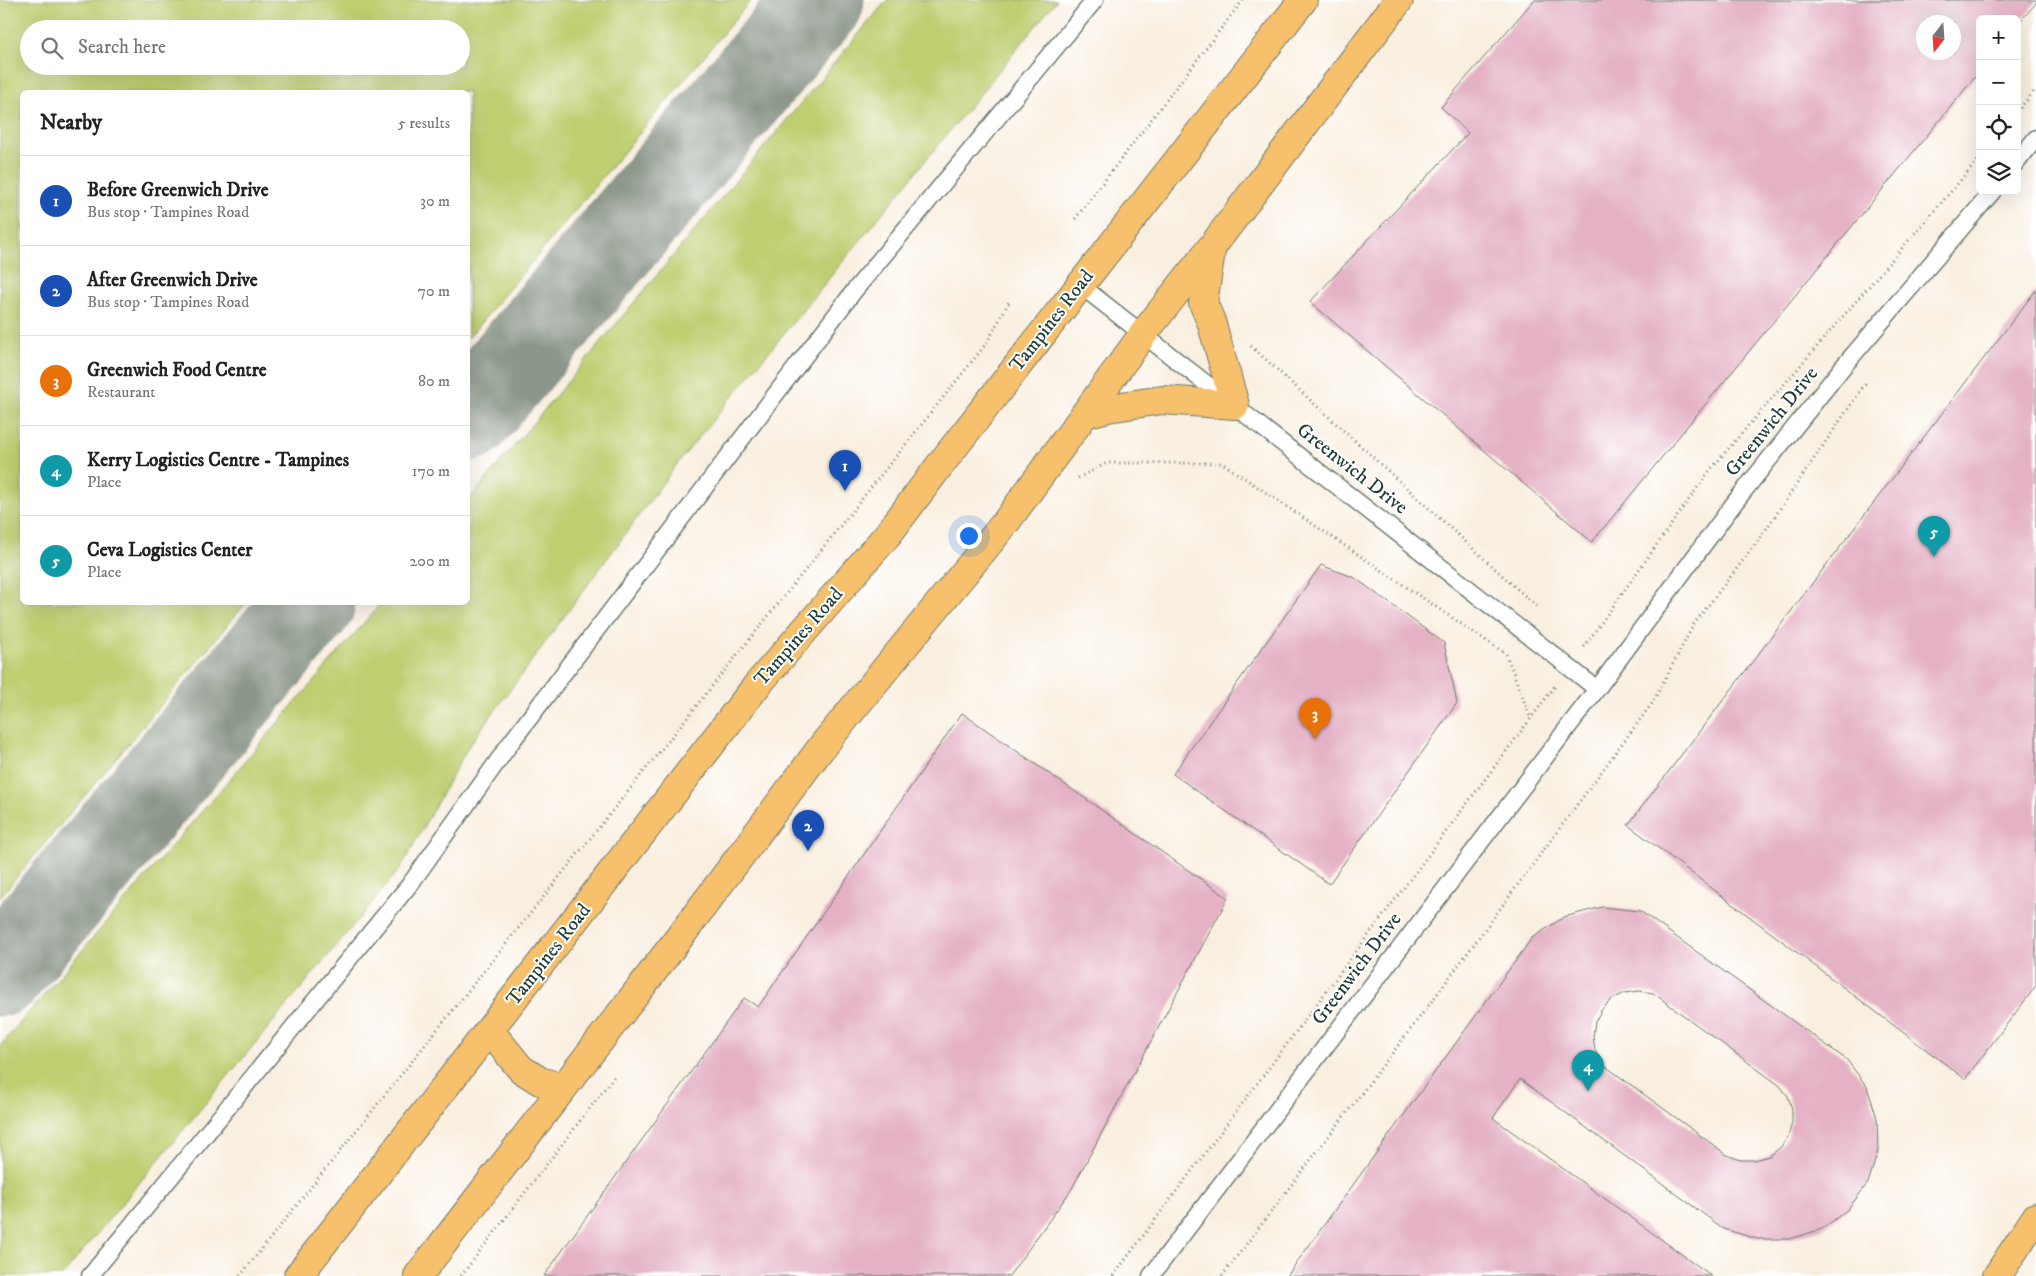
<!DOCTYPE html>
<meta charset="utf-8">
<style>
body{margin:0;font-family:"IM FELL DW Pica",serif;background:#f2f2f2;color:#222}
.controls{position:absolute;right:15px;top:15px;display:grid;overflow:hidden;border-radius:8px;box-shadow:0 5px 20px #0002}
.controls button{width:45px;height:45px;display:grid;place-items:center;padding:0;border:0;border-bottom:1px solid #e0e0e0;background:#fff;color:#222;font:25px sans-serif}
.compass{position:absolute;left:1916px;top:15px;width:45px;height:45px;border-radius:50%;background:#fff;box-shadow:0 5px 20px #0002;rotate:197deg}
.you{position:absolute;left:968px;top:535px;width:18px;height:18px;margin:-12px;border:4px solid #fff;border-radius:50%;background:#1a73e8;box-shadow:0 0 0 8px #1a73e833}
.badge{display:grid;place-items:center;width:32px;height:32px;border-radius:50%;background:#d1495b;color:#fff;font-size:16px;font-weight:700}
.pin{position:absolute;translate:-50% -41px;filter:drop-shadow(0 1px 2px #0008)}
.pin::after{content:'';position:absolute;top:26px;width:18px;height:15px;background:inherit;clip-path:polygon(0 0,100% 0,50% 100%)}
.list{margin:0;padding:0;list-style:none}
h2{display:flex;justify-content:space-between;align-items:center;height:65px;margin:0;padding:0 20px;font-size:21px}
h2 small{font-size:16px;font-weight:400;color:#767676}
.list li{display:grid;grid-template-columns:32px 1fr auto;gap:15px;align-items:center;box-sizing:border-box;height:90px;padding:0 20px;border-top:1px solid #e0e0e0}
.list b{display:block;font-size:19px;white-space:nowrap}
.list p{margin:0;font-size:16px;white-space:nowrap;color:#767676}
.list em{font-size:16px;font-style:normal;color:#767676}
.icon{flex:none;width:28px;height:28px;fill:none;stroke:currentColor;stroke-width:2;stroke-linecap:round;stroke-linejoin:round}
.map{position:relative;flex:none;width:2036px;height:1276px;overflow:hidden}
.search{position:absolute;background:#fff;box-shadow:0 5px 20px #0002;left:20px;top:20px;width:450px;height:55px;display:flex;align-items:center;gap:12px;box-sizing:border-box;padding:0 18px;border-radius:28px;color:#767676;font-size:19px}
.panel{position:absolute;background:#fff;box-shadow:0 5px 20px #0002;left:20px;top:90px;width:450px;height:515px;border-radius:8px}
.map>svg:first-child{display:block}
.green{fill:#bece70;stroke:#6e8652;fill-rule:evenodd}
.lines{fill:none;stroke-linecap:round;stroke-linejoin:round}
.taxiway{stroke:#8c968a;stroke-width:89}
.building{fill:#e4b1c5;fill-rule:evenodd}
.service-casing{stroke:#6b7b70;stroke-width:19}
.primary-casing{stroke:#6b7b70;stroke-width:30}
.motorway-casing{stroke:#6b7b70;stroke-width:30}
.path{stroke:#6b7b70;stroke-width:3;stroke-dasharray:1 4;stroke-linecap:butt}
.service{stroke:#fff;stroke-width:16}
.primary{stroke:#f7c06c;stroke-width:28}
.motorway{stroke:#f7c06c;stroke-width:28}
.labels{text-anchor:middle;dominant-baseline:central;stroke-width:4;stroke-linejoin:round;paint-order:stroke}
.street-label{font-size:20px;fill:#1f3d34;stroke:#fff}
</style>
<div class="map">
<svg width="2036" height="1276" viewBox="0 0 2036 1276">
<rect width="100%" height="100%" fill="#fff"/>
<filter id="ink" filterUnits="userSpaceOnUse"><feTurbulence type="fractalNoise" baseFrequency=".02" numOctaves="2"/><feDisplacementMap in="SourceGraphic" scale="10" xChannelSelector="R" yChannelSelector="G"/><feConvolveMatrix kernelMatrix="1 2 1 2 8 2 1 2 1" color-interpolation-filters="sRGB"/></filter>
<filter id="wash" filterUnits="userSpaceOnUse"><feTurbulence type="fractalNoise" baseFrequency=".0096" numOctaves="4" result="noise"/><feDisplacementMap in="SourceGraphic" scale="20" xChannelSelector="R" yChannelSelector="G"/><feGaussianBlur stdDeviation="1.12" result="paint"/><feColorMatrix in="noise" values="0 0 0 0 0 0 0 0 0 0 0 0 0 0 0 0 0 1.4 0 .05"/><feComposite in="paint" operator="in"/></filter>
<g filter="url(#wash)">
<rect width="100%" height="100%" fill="#f9efe0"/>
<g class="green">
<path d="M0,0H751L468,338V92H22V602L246,603L0,897ZM29,29H461V66H29Z"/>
<path d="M887,0H1057L677,464L468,747L400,869L62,1276H0V1046L381,603L468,602V501Z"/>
</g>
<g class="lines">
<g class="taxiway">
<path d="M468,417L820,0"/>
<path d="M0,972L311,602"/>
</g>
</g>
<g id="blocks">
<g class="building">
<path d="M1534,0H2036V3L2017,25V19H1980V71L1592,542L1310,302L1468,133L1441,107ZM1924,22H1954V52H1924Z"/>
<path d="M2036,290V986L1965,1079L1628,825Z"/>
<path d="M1321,565L1355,578L1444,643L1457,703L1329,884L1173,774Z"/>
<path d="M962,713L1228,898L1071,1190L1009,1276H544L744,998L758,1007Z"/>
<path d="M1602,907L1640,911L1847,1060L1867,1087L1877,1118L1878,1151L1868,1183L1848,1209L1822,1229L1790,1239H1757L1724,1229L1520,1079L1493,1118L1712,1276H1287L1532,938L1564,917ZM1639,991L1653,993L1779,1085L1788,1096L1792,1109V1123L1788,1137L1780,1148L1769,1156L1755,1160H1741L1727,1155L1601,1063L1595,1050L1593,1036L1595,1022L1602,1009L1612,999L1625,993Z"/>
</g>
</g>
</g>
<g filter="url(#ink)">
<use href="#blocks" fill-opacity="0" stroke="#6b7b70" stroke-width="1"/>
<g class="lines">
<defs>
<g id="service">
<path d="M2017,162L2036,138"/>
<path d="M1080,285L1597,689"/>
<path d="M90,1276L411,883L512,741L854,291L1095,0"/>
<path d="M1151,1276L1597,689L1735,502L1842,368L1993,191"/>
</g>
<g id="primary">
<path d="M1085,414L1108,408L1162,400L1235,405L1211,321L1203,303L1211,251"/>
<path d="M490,1031L521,1069L540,1081L563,1088"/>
<path d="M298,1276L758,684L888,534L940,465L1303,0"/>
<path d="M418,1276L682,934L824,744L1006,522L1144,333L1211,248L1399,0"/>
</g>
<path id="motorway" d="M1997,1276L2036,1217"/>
</defs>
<use href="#service" class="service-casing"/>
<use href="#primary" class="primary-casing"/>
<use href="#motorway" class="motorway-casing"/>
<g class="path">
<path d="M2017,112L2036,89"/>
<path d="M1075,219L1243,0"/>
<path d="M1251,346L1536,606"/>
<path d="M1078,478L1107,463H1222L1506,654L1531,719"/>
<path d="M1584,647L1710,470L1980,158"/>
<path d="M240,1276L986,344L1009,302"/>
<path d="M461,1276L616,1074"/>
<path d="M1113,1276L1555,686"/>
<path d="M1222,1276L1429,1005L1653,702L1694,624L1758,541L1867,381"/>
</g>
<use href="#service" class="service"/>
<use href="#primary" class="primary"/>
<use href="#motorway" class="motorway"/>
</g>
</g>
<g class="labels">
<g class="street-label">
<text transform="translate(1052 321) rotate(-52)">Tampines Road</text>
<text transform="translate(1772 422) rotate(-51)">Greenwich Drive</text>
<text transform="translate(1352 469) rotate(38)">Greenwich Drive</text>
<text transform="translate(799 637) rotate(-49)">Tampines Road</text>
<text transform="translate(549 955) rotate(-52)">Tampines Road</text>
<text transform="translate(1357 969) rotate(-53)">Greenwich Drive</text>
</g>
</g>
</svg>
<div class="controls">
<button>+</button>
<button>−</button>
<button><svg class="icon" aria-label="locate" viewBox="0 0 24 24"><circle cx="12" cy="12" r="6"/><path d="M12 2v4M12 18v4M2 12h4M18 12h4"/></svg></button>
<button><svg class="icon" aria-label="layers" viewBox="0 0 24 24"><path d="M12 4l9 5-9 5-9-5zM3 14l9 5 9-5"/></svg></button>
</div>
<svg class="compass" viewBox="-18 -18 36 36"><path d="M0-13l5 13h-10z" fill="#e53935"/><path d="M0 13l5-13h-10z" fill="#767676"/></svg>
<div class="you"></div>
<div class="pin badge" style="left:845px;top:491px;background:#1a4fb4">1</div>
<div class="pin badge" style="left:808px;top:851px;background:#1a4fb4">2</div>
<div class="pin badge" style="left:1315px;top:739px;background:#e8710a">3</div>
<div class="pin badge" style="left:1588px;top:1091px;background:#0f9aa8">4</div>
<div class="pin badge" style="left:1934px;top:557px;background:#0f9aa8">5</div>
<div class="search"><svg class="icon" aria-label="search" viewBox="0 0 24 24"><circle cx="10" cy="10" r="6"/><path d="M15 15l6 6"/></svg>Search here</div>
<section class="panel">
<h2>Nearby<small>5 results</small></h2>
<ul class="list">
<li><span class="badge" style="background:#1a4fb4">1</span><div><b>Before Greenwich Drive</b><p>Bus stop · Tampines Road</p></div><em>30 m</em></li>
<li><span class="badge" style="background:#1a4fb4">2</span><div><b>After Greenwich Drive</b><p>Bus stop · Tampines Road</p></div><em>70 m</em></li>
<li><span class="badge" style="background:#e8710a">3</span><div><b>Greenwich Food Centre</b><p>Restaurant</p></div><em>80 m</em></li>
<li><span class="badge" style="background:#0f9aa8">4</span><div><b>Kerry Logistics Centre - Tampines</b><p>Place</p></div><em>170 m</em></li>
<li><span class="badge" style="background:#0f9aa8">5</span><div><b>Ceva Logistics Center</b><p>Place</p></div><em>200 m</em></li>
</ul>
</section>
</div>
